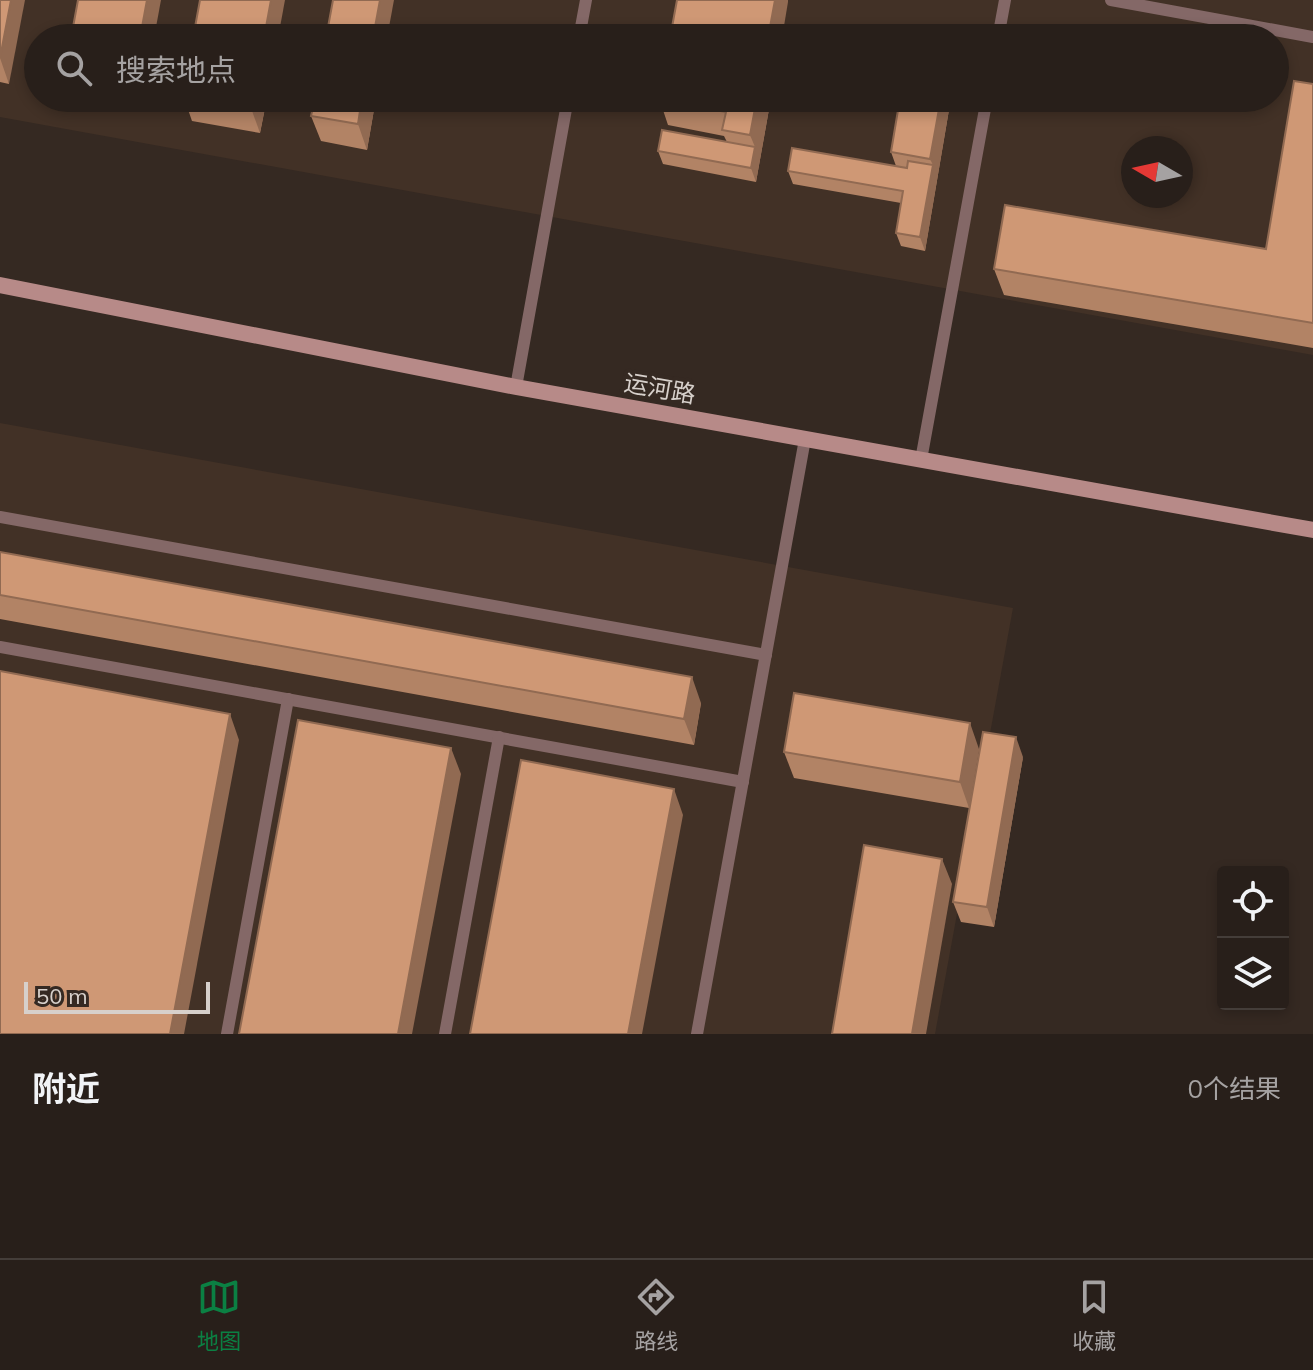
<!DOCTYPE html>
<html lang="zh">
<meta charset="utf-8">
<style>
body{margin:0;font-family:Mulish,"Noto Sans SC",sans-serif;background:#302723;color:#f1f3f6}
.controls{position:absolute;right:24px;bottom:24px;display:grid;overflow:hidden;border-radius:8px;box-shadow:0 4px 12px #0003}
.controls button{width:72px;height:72px;display:grid;place-items:center;padding:0;border:0;border-bottom:2px solid #443d39;background:#281f1a;color:#f1f3f6;font:40px sans-serif}
.compass{position:absolute;left:1121px;top:136px;width:72px;height:72px;border-radius:50%;background:#281f1a;box-shadow:0 4px 12px #0003;rotate:279deg}
.scale{position:absolute;left:24px;bottom:20px;width:186px;box-sizing:border-box;padding-left:8px;border:4px solid #d7d0cb;border-top:0;font-size:22px;line-height:28px;white-space:nowrap;color:#d7d0cb;-webkit-text-stroke:6px #352922;paint-order:stroke}
.list{margin:0;padding:0;list-style:none}
h2{display:flex;justify-content:space-between;align-items:center;height:104px;margin:0;padding:0 32px;font-size:34px}
h2 small{font-size:26px;font-weight:400;color:#a5a2a2}
.icon{flex:none;width:44px;height:44px;fill:none;stroke:currentColor;stroke-width:2;stroke-linecap:round;stroke-linejoin:round}
.map{position:relative;flex:none;width:1313px;height:1034px;overflow:hidden}
.search{position:absolute;background:#281f1a;box-shadow:0 4px 12px #0003;left:24px;right:24px;top:24px;height:88px;display:flex;align-items:center;gap:20px;box-sizing:border-box;padding:0 28px;border-radius:44px;color:#a5a2a2;font-size:30px}
.sheet{height:224px;background:#281f1a}
nav{display:flex;justify-content:space-around;align-items:center;box-sizing:border-box;height:112px;border-top:2px solid #443d39;background:#281f1a;font-size:22px;color:#a5a2a2}
nav a{display:grid;justify-items:center;gap:4px}
nav .on{color:#0b8043}
.map>svg:first-child{display:block}
.built{fill:#423126;fill-rule:evenodd}
.lines{fill:none;stroke-linecap:round;stroke-linejoin:round}
.lane{stroke:#846867;stroke-width:12}
.secondary{stroke:#b78a88;stroke-width:16}
.wall{fill:#b28365}
.shaded-wall{fill:#916a52}
.building{fill:#cf9875;stroke:#916a52;stroke-width:2}
.labels{text-anchor:middle;dominant-baseline:central;stroke-width:8;stroke-linejoin:round;paint-order:stroke}
.street-label{font-size:24px;fill:#d7d0cb;stroke:#352922}
</style>
<div class="map">
<svg width="1313" height="1034" viewBox="0 0 1313 1034">
<rect width="100%" height="100%" fill="#352922"/>
<g class="built">
<path d="M0,0H1313V355L0,117ZM38,38H1275V98H38ZM1133,148H1181V196H1133Z"/>
<path d="M0,423L1013,608L935,1034H0Z"/>
</g>
<g class="lines">
<g class="lane">
<path d="M1111,0L1313,37"/>
<path d="M579,38L586,0"/>
<path d="M998,38L1005,0"/>
<path d="M516,387L568,98"/>
<path d="M921,460L987,98"/>
<path d="M0,517L766,655"/>
<path d="M0,647L743,782"/>
<path d="M227,1034L288,699"/>
<path d="M445,1034L499,737"/>
<path d="M697,1034L805,439"/>
</g>
<path class="secondary" d="M0,285L516,387L1313,530"/>
</g>
<g class="wall">
<path d="M0,0L9,84L0,82Z"/>
<path d="M1313,84V348L1004,295L994,269L1266,249Z"/>
<path d="M73,98H143L140,111Z"/>
<path d="M184,98H267L260,133L192,121Z"/>
<path d="M376,98L367,150L321,141L311,116Z"/>
<path d="M659,98H771L756,182L663,164L658,151L727,142L724,136L668,125Z"/>
<path d="M900,98H951L925,251L901,246L896,233L901,203L793,184L788,171L896,166L891,152Z"/>
<path d="M0,552L701,703L694,745L0,619Z"/>
<path d="M979,749L969,808L794,778L784,752Z"/>
<path d="M1023,757L994,927L961,922L953,902Z"/>
</g>
<g class="shaded-wall">
<path d="M11,0H25L9,84L0,58Z"/>
<path d="M147,0H161L154,38H140Z"/>
<path d="M271,0H285L278,38H264Z"/>
<path d="M380,0H394L387,38H373Z"/>
<path d="M775,0H788V2L782,38H768Z"/>
<path d="M135,98H143L140,111Z"/>
<path d="M253,98H267L260,133L251,108Z"/>
<path d="M362,98H376L367,150L358,124Z"/>
<path d="M757,98H771L756,182L751,168L755,147L750,135Z"/>
<path d="M941,98H951L925,251L920,237L933,165L930,159Z"/>
<path d="M692,677L701,703L694,745L684,719Z"/>
<path d="M230,714L239,740L184,1034H170Z"/>
<path d="M970,723L979,749L969,808L960,782Z"/>
<path d="M1016,737L1023,757L994,927L987,907Z"/>
<path d="M451,748L461,774L412,1034H398Z"/>
<path d="M674,789L683,815L642,1034H628Z"/>
<path d="M942,859L952,884L926,1034H912Z"/>
</g>
<g class="building">
<path d="M0,0H11L0,58Z"/>
<path d="M78,0H147L140,38H71Z"/>
<path d="M200,0H271L264,38H193Z"/>
<path d="M333,0H380L373,38H326Z"/>
<path d="M677,0H775L768,38H670Z"/>
<path d="M911,30L951,37V38H910Z"/>
<path d="M1294,81L1313,84V323L994,269L1005,205L1266,249Z"/>
<path d="M199,98H253L251,108Z"/>
<path d="M315,98H362L358,124L311,116Z"/>
<path d="M659,98H757L750,135L722,130L726,112L659,100Z"/>
<path d="M900,98H941L930,159L891,152Z"/>
<path d="M662,130L755,147L751,168L658,151Z"/>
<path d="M792,148L907,168L908,161L933,165L920,237L896,233L903,191L788,171Z"/>
<path d="M0,552L692,677L684,719L0,595Z"/>
<path d="M0,671L230,714L170,1034H0Z"/>
<path d="M794,693L970,723L960,782L784,752Z"/>
<path d="M298,720L451,748L398,1034H239Z"/>
<path d="M983,732L1016,737L987,907L953,902Z"/>
<path d="M521,760L674,789L628,1034H470Z"/>
<path d="M864,845L942,859L912,1034H832Z"/>
</g>
<g class="labels">
<g class="street-label">
<text transform="translate(660 388) rotate(10)">运河路</text>
</g>
</g>
</svg>
<div class="controls">
<button><svg class="icon" aria-label="locate" viewBox="0 0 24 24"><circle cx="12" cy="12" r="6"/><path d="M12 2v4M12 18v4M2 12h4M18 12h4"/></svg></button>
<button><svg class="icon" aria-label="layers" viewBox="0 0 24 24"><path d="M12 4l9 5-9 5-9-5zM3 14l9 5 9-5"/></svg></button>
</div>
<svg class="compass" viewBox="-18 -18 36 36"><path d="M0-13l5 13h-10z" fill="#e53935"/><path d="M0 13l5-13h-10z" fill="#a5a2a2"/></svg>
<div class="scale">50 m</div>
<div class="search"><svg class="icon" aria-label="search" viewBox="0 0 24 24"><circle cx="10" cy="10" r="6"/><path d="M15 15l6 6"/></svg>搜索地点</div>
</div>
<section class="sheet">
<h2>附近<small>0个结果</small></h2>
<ul class="list">
</ul>
</section>
<nav>
<a class="on"><svg class="icon" aria-label="map" viewBox="0 0 24 24"><path d="M3 6l6-2 6 2 6-2v14l-6 2-6-2-6 2zM9 4v14M15 6v14"/></svg>地图</a>
<a><svg class="icon" aria-label="directions" viewBox="0 0 24 24"><path d="M12 3l9 9-9 9-9-9zM9 14v-3h6M13 9l2 2-2 2"/></svg>路线</a>
<a><svg class="icon" aria-label="saved" viewBox="0 0 24 24"><path d="M7 4h10v16l-5-4-5 4z"/></svg>收藏</a>
</nav>
